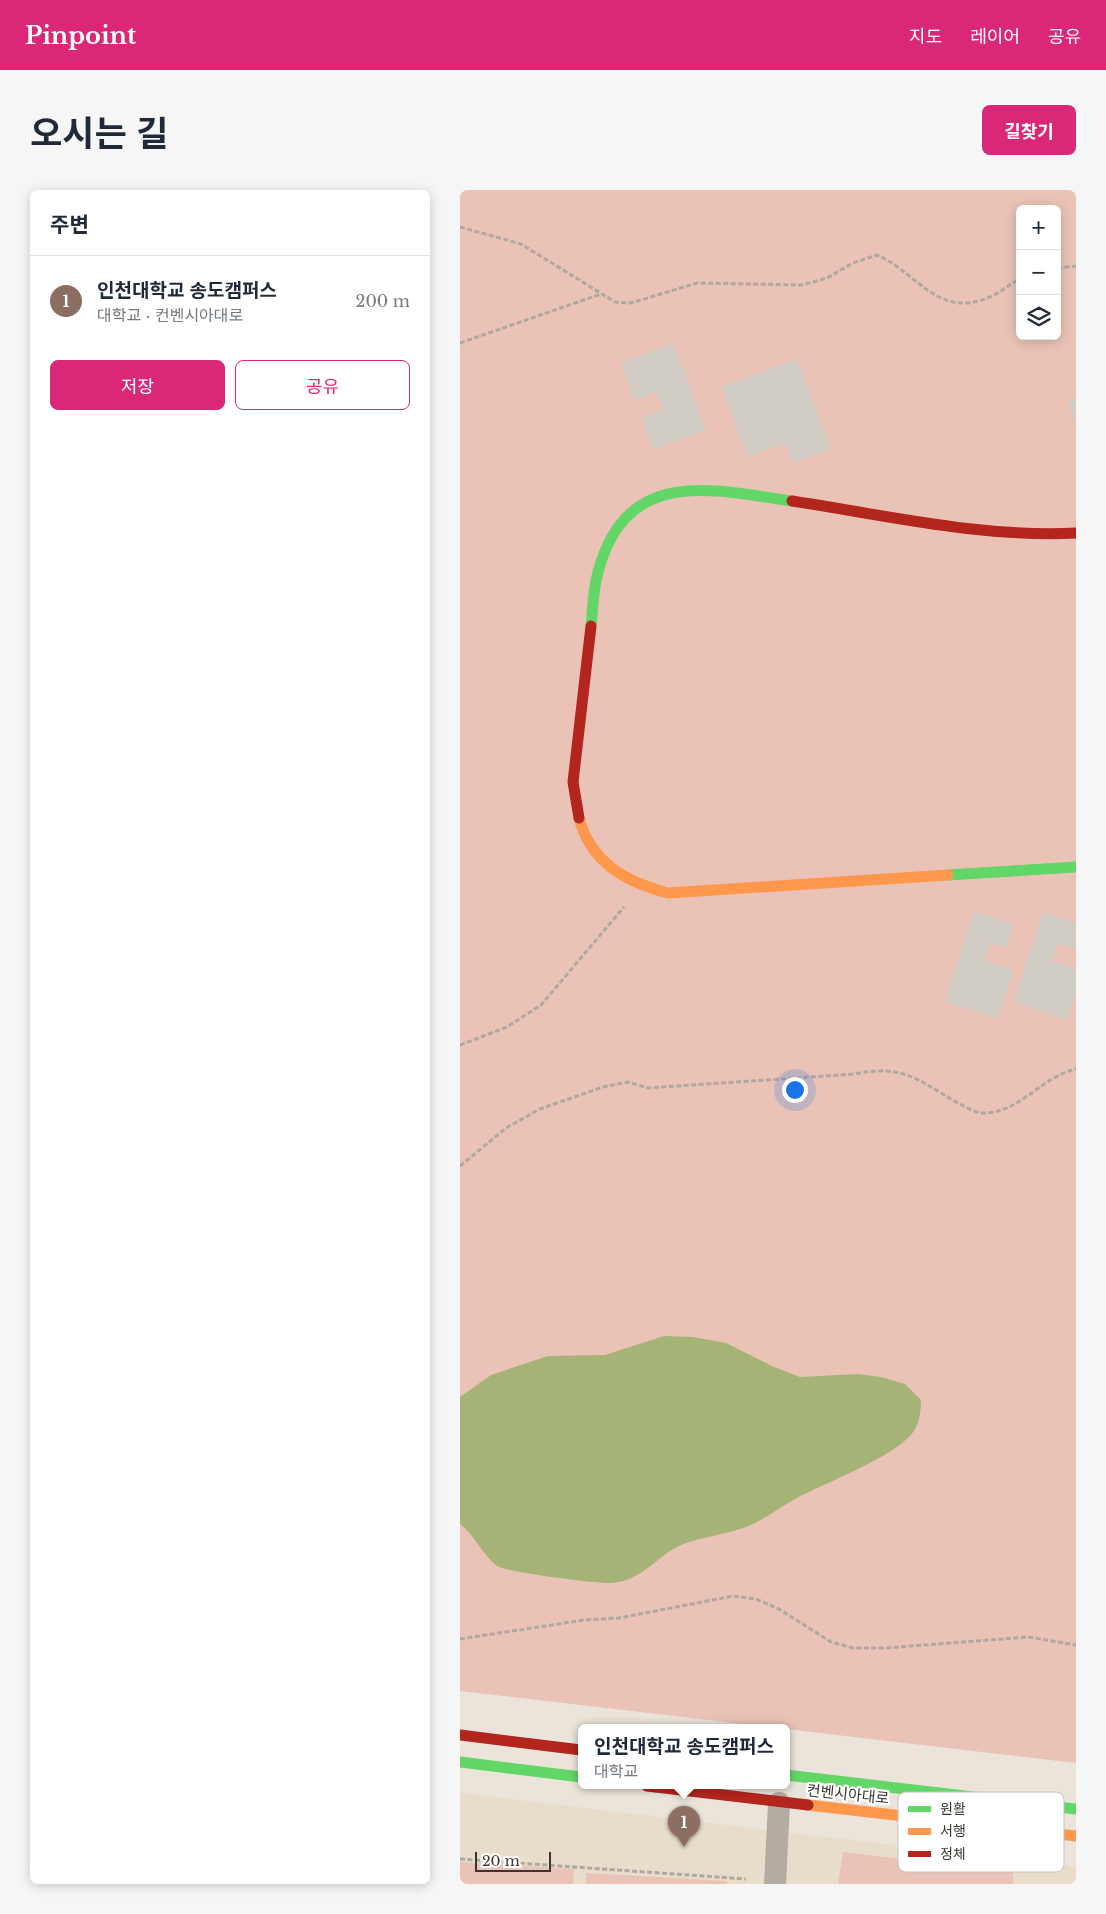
<!DOCTYPE html>
<html lang="ko">
<meta charset="utf-8">
<style>
body{margin:0;font-family:"Libre Baskerville","Noto Sans KR",serif;background:#f6f6f7;color:#1f2937}
.controls{position:absolute;right:15px;top:15px;display:grid;overflow:hidden;border-radius:8px;box-shadow:0 2px 12px #0003}
.controls button{width:45px;height:45px;display:grid;place-items:center;padding:0;border:0;border-bottom:1px solid #e0e1e3;background:#fff;color:#1f2937;font:25px sans-serif}
.scale{position:absolute;left:15px;bottom:12px;width:76px;box-sizing:border-box;padding-left:5px;border:2px solid #3a352e;border-top:0;font-size:14px;line-height:18px;white-space:nowrap;color:#3a352e;-webkit-text-stroke:4px #fff;paint-order:stroke}
.you{position:absolute;left:334px;top:899px;width:18px;height:18px;margin:-12px;border:4px solid #fff;border-radius:50%;background:#1a73e8;box-shadow:0 0 0 8px #1a73e833}
.badge{display:grid;place-items:center;width:32px;height:32px;border-radius:50%;background:#db2777;color:#fff;font-size:16px;font-weight:700}
.pin{position:absolute;translate:-50% -41px;filter:drop-shadow(0 1px 2px #0008)}
.pin::after{content:'';position:absolute;top:26px;width:18px;height:15px;background:inherit;clip-path:polygon(0 0,100% 0,50% 100%)}
.popup{position:absolute;left:118px;top:1534px;width:212px;height:65px;box-sizing:border-box;display:grid;place-content:center;border-radius:8px;background:#fff;filter:drop-shadow(0 1px 4px #0005);font-size:16px;white-space:nowrap;color:#747a83}
.popup b{font-size:19px;color:#1f2937}
.popup::after{content:'';position:absolute;left:50%;top:100%;margin-left:-10px;border:10px solid transparent;border-top-color:#fff}
.list{margin:0;padding:0;list-style:none}
h2{display:flex;justify-content:space-between;align-items:center;height:65px;margin:0;padding:0 20px;font-size:21px}
h2 small{font-size:16px;font-weight:400;color:#747a83}
.list li{display:grid;grid-template-columns:32px 1fr auto;gap:15px;align-items:center;box-sizing:border-box;height:90px;padding:0 20px;border-top:1px solid #e0e1e3}
.list b{display:block;font-size:19px;white-space:nowrap}
.list p{margin:0;font-size:16px;white-space:nowrap;color:#747a83}
.list em{font-size:16px;font-style:normal;color:#747a83}
.actions{display:flex;gap:10px;padding:15px 20px}
.actions a{flex:1;padding:11px 0;border:1px solid #db2777;border-radius:8px;text-align:center;font-size:18px;color:#db2777}
.actions .main{background:#db2777;color:#fff}
.icon{flex:none;width:28px;height:28px;fill:none;stroke:currentColor;stroke-width:2;stroke-linecap:round;stroke-linejoin:round}
.map{position:relative;flex:none;width:616px;height:1694px;overflow:hidden;border-radius:8px}
header{display:flex;align-items:center;gap:30px;box-sizing:border-box;height:70px;padding:0 25px;background:#db2777;color:#fff}
header strong{font-size:24px}
nav{display:flex;gap:28px;margin-inline-start:auto;font-size:18px}
.intro{display:flex;align-items:center;justify-content:space-between;box-sizing:border-box;height:120px;padding:0 30px}
h1{margin:0;font-size:35px}
.button{padding:12px 22px;border-radius:8px;background:#db2777;color:#fff;font-size:18px;font-weight:700}
main{display:flex;gap:30px;padding:0 30px}
aside{flex:1;background:#fff;border-radius:8px;box-shadow:0 2px 12px #0003}
.map>svg:first-child{display:block}
.built{fill:#e8ddcb}
.green{fill:#eac3b6;fill-rule:evenodd}
.water{fill:#a6b377}
.building{fill:#d0ccc4}
.lines{fill:none;stroke-linecap:round;stroke-linejoin:round}
.path{stroke:#aea89f;stroke-width:3;stroke-dasharray:5 2.5;stroke-linecap:butt}
.street{stroke:#b4aba3;stroke-width:22}
.fast{stroke:#63d668;stroke-width:11}
.slow{stroke:#ff974d;stroke-width:11}
.jam{stroke:#b3261e;stroke-width:11}
.labels{text-anchor:middle;dominant-baseline:central;stroke-width:4.5;stroke-linejoin:round;paint-order:stroke}
.street-label{font-size:15px;fill:#3a352e;stroke:#fff}
.key{fill:#fff;stroke:#c4c2c0;stroke-width:1}
.key-label{font-size:14px;fill:#3a352e}
</style>
<header>
<strong>Pinpoint</strong>
<nav><a>지도</a><a>레이어</a><a>공유</a></nav>
</header>
<div class="intro"><h1>오시는 길</h1><a class="button">길찾기</a></div>
<main>
<aside>
<h2>주변<small></small></h2>
<ul class="list">
<li><span class="badge" style="background:#8d6e63">1</span><div><b>인천대학교 송도캠퍼스</b><p>대학교 · 컨벤시아대로</p></div><em>200 m</em></li>
</ul>
<div class="actions"><a class="main">저장</a><a>공유</a></div>
</aside>
<div class="map">
<svg width="616" height="1694" viewBox="0 0 616 1694">
<rect width="100%" height="100%" fill="#eae4da"/>
<path class="built" d="M0,1603L616,1677V1694H0Z"/>
<g class="green">
<path d="M0,0H616V1573L0,1501ZM560,19H597V146H560Z"/>
<path d="M383,1662L553,1682V1694H378Z"/>
<path d="M0,1672L114,1679L113,1694H0Z"/>
<path d="M126,1683L267,1691V1694H126Z"/>
</g>
<path class="water" d="M204,1146L233,1147L266,1153L312,1176L340,1187L398,1184L421,1187L445,1194L461,1210C461,1219 460,1230 455,1239C441,1265 364,1293 335,1309C319,1318 301,1332 283,1338C263,1345 241,1347 221,1355C196,1366 184,1390 152,1393C139,1394 46,1382 37,1376C22,1365 15,1345 0,1334V1207L31,1185L88,1166L145,1165Z"/>
<g class="building">
<path d="M213,153L246,240L193,260L181,228L203,220L196,202L175,210L161,173Z"/>
<path d="M337,169L371,259L333,273L325,254L288,267L261,197Z"/>
<path d="M616,208V232L607,212Z"/>
<path d="M514,721L554,734L546,758L530,752L524,770L554,780L538,829L485,811Z"/>
<path d="M583,722L616,733L615,759L598,753L592,771L616,779V802L607,830L553,812Z"/>
</g>
<g class="lines">
<g class="path">
<path d="M0,37L61,54L155,112L171,113L237,93L342,95L367,88L393,73L417,65C457,82 478,130 530,107C540,103 549,94 560,89"/>
<path d="M597,78L616,76"/>
<path d="M0,153L141,104"/>
<path d="M0,855L47,837L81,815L164,717"/>
<path d="M0,976L46,938L80,919L143,897L168,892L188,898L394,884C442,874 457,889 496,912C505,916 514,923 524,923C559,923 583,886 616,879"/>
<path d="M0,1449L124,1430L159,1428L273,1406L296,1409L319,1419L371,1452L393,1458H426L568,1447L616,1455"/>
<path d="M135,1537L144,1538"/>
<path d="M0,1669L286,1689"/>
</g>
<path class="street" d="M315,1694L319,1613"/>
<g class="fast">
<path d="M131,436C133,418 133,399 138,382C166,277 249,299 332,311"/>
<path d="M488,685L616,677"/>
<path d="M0,1572L121,1587"/>
<path d="M326,1585L616,1619"/>
</g>
<g class="slow">
<path d="M119,628C131,673 166,692 208,703L488,685"/>
<path d="M348,1615L616,1646"/>
</g>
<g class="jam">
<path d="M332,311C425,325 522,348 616,343"/>
<path d="M119,628L113,592L131,436"/>
<path d="M0,1545L121,1560"/>
<path d="M187,1596L348,1615"/>
</g>
</g>
<g class="labels">
<g class="street-label">
<text transform="translate(388 1604) rotate(6)">컨벤시아대로</text>
</g>
</g>
<rect x="438" y="1602" width="166" height="80" rx="8" class="key"/>
<rect x="448" y="1616" width="23" height="6" fill="#63d668"/>
<rect x="448" y="1638" width="23" height="7" fill="#ff974d"/>
<rect x="448" y="1661" width="23" height="6" fill="#b3261e"/>
<g class="key-label">
<text x="480" y="1624">원활</text>
<text x="480" y="1646">서행</text>
<text x="480" y="1669">정체</text>
</g>
</svg>
<div class="controls">
<button>+</button>
<button>−</button>
<button><svg class="icon" aria-label="layers" viewBox="0 0 24 24"><path d="M12 4l9 5-9 5-9-5zM3 14l9 5 9-5"/></svg></button>
</div>
<div class="scale">20 m</div>
<div class="you"></div>
<div class="pin badge" style="left:224px;top:1657px;background:#8d6e63">1</div>
<div class="popup"><b>인천대학교 송도캠퍼스</b>대학교</div>
</div>
</main>
